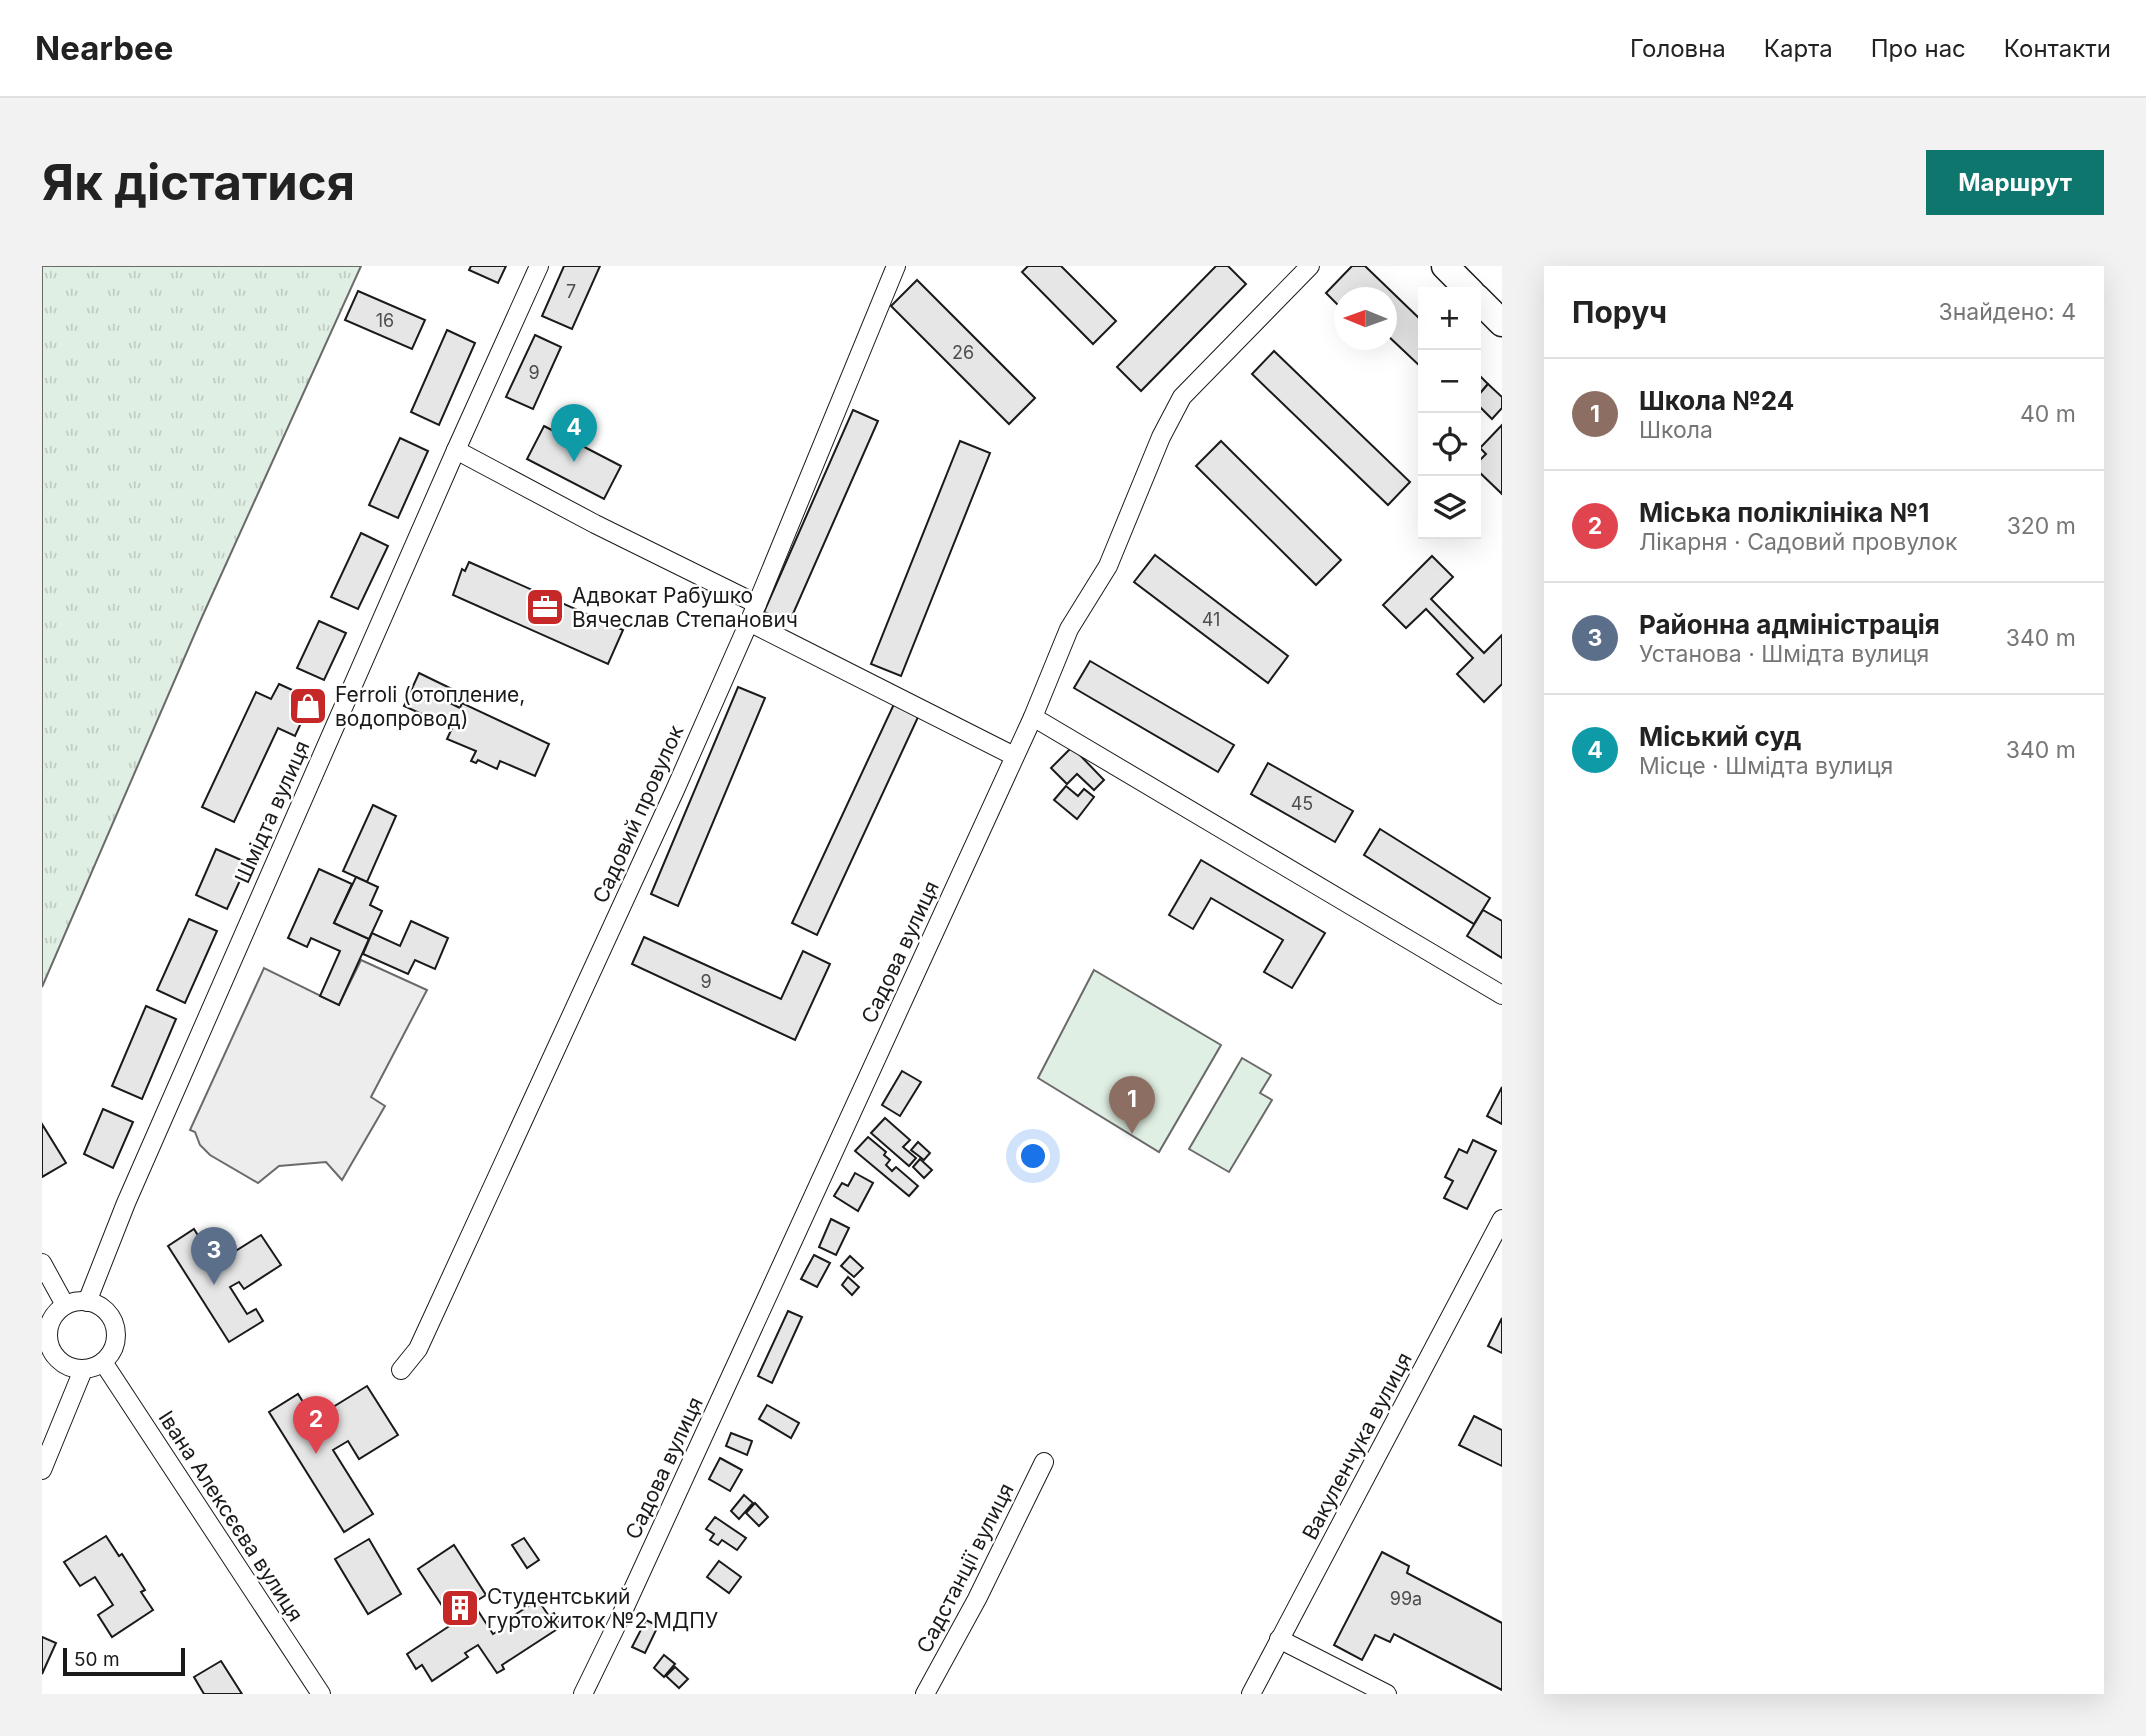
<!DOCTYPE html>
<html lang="uk">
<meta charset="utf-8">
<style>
body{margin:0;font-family:Inter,sans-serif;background:#f2f2f2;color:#222}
.controls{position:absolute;right:21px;top:21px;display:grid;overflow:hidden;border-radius:0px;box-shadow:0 7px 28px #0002}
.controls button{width:63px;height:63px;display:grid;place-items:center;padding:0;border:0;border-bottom:2px solid #e0e0e0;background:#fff;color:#222;font:35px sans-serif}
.compass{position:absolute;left:1292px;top:21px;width:63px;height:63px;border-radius:50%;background:#fff;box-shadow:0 7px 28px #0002;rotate:271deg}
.scale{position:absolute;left:21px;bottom:18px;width:122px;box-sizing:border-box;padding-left:7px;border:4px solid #1a1a1a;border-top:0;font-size:19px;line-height:24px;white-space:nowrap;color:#1a1a1a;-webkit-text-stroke:5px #fff;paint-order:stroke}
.you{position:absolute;left:992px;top:891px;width:24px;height:24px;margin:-18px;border:5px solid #fff;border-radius:50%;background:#1a73e8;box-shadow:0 0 0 10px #1a73e833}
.badge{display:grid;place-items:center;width:46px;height:46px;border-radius:50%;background:#0f766e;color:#fff;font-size:23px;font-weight:700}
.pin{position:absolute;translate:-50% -58px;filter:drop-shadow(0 2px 4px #0008)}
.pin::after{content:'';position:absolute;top:37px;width:24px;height:21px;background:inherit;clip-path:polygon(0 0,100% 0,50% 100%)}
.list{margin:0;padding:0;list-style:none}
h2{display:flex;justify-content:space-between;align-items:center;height:91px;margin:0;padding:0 28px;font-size:30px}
h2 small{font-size:23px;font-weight:400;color:#767676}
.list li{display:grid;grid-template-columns:46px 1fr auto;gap:21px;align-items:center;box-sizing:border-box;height:112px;padding:0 28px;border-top:2px solid #e0e0e0}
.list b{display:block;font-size:26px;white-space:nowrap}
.list p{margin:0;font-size:23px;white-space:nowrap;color:#767676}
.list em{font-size:23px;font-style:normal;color:#767676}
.icon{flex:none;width:38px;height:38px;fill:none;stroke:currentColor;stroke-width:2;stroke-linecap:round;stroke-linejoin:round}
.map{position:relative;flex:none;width:1460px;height:1428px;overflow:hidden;border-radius:0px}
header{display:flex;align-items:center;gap:42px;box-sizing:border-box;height:98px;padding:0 35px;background:#fff;border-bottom:2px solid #e0e0e0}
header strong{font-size:33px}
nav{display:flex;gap:38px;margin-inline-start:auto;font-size:24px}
.intro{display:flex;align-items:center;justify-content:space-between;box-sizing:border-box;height:168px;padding:0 42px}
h1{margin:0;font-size:49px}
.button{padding:18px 32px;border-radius:0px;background:#0f766e;color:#fff;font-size:24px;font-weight:700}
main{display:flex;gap:42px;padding:0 42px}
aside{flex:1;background:#fff;border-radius:0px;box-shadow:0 7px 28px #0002}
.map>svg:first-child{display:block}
.green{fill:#e0efe3;stroke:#6a6a6a;stroke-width:2}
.park{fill:url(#park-tufts);stroke:#6a6a6a;stroke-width:2}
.parking{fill:#ededed;stroke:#6a6a6a;stroke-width:2}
.building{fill:#e6e6e6;stroke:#1a1a1a;stroke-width:2}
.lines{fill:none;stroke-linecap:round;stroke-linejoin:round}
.minor-casing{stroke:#1a1a1a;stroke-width:20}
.highway-casing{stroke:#1a1a1a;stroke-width:29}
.minor{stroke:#fff;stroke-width:18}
.highway{stroke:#fff;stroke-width:26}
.labels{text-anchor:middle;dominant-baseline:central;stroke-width:5;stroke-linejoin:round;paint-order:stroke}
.number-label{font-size:18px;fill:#4d4d4d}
.poi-label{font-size:21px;fill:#1a1a1a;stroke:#fff;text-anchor:start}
.street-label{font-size:21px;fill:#1a1a1a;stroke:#fff}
</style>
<header>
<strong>Nearbee</strong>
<nav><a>Головна</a><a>Карта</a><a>Про нас</a><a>Контакти</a></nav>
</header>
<div class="intro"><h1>Як дістатися</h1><a class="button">Маршрут</a></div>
<main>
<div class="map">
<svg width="1460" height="1428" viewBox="0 0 1460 1428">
<defs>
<pattern id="park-tufts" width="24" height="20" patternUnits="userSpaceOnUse" patternTransform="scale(1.75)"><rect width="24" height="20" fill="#e0efe3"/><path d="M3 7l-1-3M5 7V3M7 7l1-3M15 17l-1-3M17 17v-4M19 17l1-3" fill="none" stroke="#c0ccc2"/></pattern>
</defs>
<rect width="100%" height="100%" fill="#fff"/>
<g class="green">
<path d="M1052,704L1179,779L1117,886L996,812Z"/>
<path d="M1200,792L1229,809L1218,827L1230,834L1187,906L1147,883Z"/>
</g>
<path class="park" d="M0,0H319L160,351L0,721Z"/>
<path class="parking" d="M319,694L385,724L329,831L343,840L300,914L284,896L237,900L216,917L168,889L158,879L153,866L148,864L222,702L297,739Z"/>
<g class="building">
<path d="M429,0H464L456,17L427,4Z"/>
<path d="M522,0H558L530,63L500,50Z"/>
<path d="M986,0H1019L1074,55L1051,78L980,6Z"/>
<path d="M1174,0H1186L1204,18L1099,125L1075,101Z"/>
<path d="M1310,0H1323L1381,56V103L1344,68V32H1302V45L1284,27Z"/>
<path d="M875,14L993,132L967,158L849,40Z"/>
<path d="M316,25L383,54L370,83L303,54Z"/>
<path d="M405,64L433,77L397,159L369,146Z"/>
<path d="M493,69L519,81L491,143L464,131Z"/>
<path d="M1232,85L1368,216L1346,239L1210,108Z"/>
<path d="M1434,106L1446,118L1434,132Z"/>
<path d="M1446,118L1460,131V142L1450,153L1434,137V132Z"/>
<path d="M811,144L836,155L747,357L722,346Z"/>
<path d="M1460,159V228L1434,203V198L1444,188L1438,182Z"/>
<path d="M502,160L579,200L562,233L485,193Z"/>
<path d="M358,172L386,185L356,252L327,239Z"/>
<path d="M918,175L948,187L859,410L829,398Z"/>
<path d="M1179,175L1299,294L1274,319L1154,200Z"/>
<path d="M319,267L346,280L316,343L289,331Z"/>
<path d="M1113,289L1246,390L1226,417L1092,316Z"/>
<path d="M1390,290L1411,311L1389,333L1442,387L1460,369V418L1442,436L1415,408L1431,392L1384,343L1364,362L1341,339Z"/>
<path d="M427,296L581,364L566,398L411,329L420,303L423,305Z"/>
<path d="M277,355L304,367L282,414L255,402Z"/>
<path d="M1048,395L1192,479L1176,506L1032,422Z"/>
<path d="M377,407L410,423L404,435L418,442L420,437L507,478L493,510L458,495L455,503L436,494L434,497L429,495L434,485L405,473L412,458L398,451L395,455L362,440Z"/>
<path d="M237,418L270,433L253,470L236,462L192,556L160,541L214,426L229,433Z"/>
<path d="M696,421L723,432L636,640L609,628Z"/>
<path d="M852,438L877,449L775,669L750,657Z"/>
<path d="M1030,481L1062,514L1052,524L1035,508L1025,518L1009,502Z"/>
<path d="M1226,497L1311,545L1293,576L1209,528Z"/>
<path d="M1024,520L1036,530L1042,523L1052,531L1035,553L1012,534Z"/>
<path d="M331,539L354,550L325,616L301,605Z"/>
<path d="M1338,563L1448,632L1432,658L1322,589Z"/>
<path d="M174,583L206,597L185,643L154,629Z"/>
<path d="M1159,594L1283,667L1250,722L1222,706L1241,674L1169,632L1151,663L1127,649Z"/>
<path d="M277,603L310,618L292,657L327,673L297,739L278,730L298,685L269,672L265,681L246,672Z"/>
<path d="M314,611L336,621L328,639L340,645L327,673L292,657Z"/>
<path d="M1441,644L1460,655V692L1425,670Z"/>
<path d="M147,653L175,665L143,737L115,724Z"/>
<path d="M369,655L406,672L393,703L373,694L366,708L321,688L330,667L358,680Z"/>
<path d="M602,671L739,733L761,685L788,698L753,774L590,698Z"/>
<path d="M104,740L134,753L100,833L70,820Z"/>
<path d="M860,805L879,816L858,850L840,839Z"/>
<path d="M1460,821V858L1445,850Z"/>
<path d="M61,843L91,856L71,902L42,888Z"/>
<path d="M843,852L868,874L861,881L874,892L867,900L829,867Z"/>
<path d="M0,858L24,897L0,911Z"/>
<path d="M826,871L844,886L842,889L848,894L844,899L850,905L854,901L876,920L867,930L813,885Z"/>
<path d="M1431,874L1454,885L1425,943L1402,932L1411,915L1403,911L1417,883L1425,887Z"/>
<path d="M876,876L888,887L882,894L869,884Z"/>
<path d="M878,893L890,904L882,912L871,901Z"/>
<path d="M813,907L831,917L816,945L792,930L800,917L806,920Z"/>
<path d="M789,953L807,962L794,989L777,981Z"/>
<path d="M152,963L176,1002L183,998L181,993L219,969L239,999L202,1023L197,1016L188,1021L205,1048L214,1043L221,1055L187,1076L126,980Z"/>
<path d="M772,989L788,997L775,1021L759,1013Z"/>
<path d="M808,990L821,1002L812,1011L799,1000Z"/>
<path d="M806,1011L817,1021L810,1029L800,1019Z"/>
<path d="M746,1045L760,1051L730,1117L716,1110Z"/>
<path d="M1460,1052V1087L1446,1080Z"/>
<path d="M325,1120L356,1169L317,1193L306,1175L291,1184L331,1248L302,1266L227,1146L256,1128L281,1168L292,1161L283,1146Z"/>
<path d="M725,1139L757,1157L749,1172L717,1153Z"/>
<path d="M1432,1150L1460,1164V1200L1417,1179Z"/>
<path d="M689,1167L710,1175L705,1189L684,1180Z"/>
<path d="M678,1192L700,1204L688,1225L667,1213Z"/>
<path d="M702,1229L711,1237L697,1253L689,1245Z"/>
<path d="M713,1237L726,1251L717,1260L704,1247Z"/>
<path d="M673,1251L704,1272L695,1284L680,1274L676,1279L668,1274L672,1268L664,1263Z"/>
<path d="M64,1270L77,1290L80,1288L103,1324L99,1326L111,1344L70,1371L56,1349L71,1339L53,1311L38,1320L22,1296Z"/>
<path d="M482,1272L497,1294L485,1302L470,1279Z"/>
<path d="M327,1273L359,1328L326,1348L293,1293Z"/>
<path d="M412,1279L444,1329L431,1337L451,1368L463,1361L460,1357L496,1334L507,1350L512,1347L520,1360L460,1399L462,1403L455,1407L436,1379L423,1387L426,1391L390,1415L380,1399L374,1403L365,1388L418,1353L415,1348L408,1352L376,1303Z"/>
<path d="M1340,1286L1367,1300L1365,1307L1460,1357V1424L1352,1368L1348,1376L1333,1369L1320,1394L1292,1379Z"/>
<path d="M677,1295L699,1311L687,1327L665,1311Z"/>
<path d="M604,1354L616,1360L603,1387L590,1381Z"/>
<path d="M0,1371L14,1377L0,1408Z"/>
<path d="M622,1389L633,1398L622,1411L612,1402Z"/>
<path d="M179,1395L200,1428H162L152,1411Z"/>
<path d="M633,1401L646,1413L637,1422L624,1410Z"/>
</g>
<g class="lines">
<defs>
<g id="minor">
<path d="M414,184L553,258L715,338"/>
<path d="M707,356L972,490"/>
<path d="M991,451L1460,729"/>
<path d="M0,997L23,1039"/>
<circle cx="40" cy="1069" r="34"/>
<path d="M45,1036L84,937L414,184L497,0"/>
<path d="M61,1096L279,1428"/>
<path d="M359,1104L376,1083L633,524L715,338L854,0"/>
<path d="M0,1204L41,1104"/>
<path d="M1237,1373L1345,1428"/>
<path d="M541,1428L577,1354L991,451L1027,363L1066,300L1119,171L1140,131L1268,0"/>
<path d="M883,1428L935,1333L1002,1196"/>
<path d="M1209,1428L1460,953"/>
</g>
<g id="highway">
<path d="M1403,0L1429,26"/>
<path d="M1434,31L1460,57"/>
</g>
</defs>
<use href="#minor" class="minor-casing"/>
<use href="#highway" class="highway-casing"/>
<use href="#minor" class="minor"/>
<use href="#highway" class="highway"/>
</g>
<defs>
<symbol id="office-square" viewBox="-11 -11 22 22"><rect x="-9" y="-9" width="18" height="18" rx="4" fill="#c62828" stroke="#fff"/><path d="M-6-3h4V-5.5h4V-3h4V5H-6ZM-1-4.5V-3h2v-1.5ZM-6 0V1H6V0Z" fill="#fff"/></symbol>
<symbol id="shop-square" viewBox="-11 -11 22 22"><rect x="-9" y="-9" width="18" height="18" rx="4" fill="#c62828" stroke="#fff"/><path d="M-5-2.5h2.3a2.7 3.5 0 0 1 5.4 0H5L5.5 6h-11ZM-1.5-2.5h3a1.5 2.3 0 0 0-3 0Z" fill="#fff"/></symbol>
<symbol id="building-square" viewBox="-11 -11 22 22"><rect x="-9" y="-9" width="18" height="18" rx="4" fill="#c62828" stroke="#fff"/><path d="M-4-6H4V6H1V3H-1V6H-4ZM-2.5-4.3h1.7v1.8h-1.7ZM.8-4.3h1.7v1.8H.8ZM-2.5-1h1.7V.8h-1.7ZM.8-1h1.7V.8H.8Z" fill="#fff"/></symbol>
</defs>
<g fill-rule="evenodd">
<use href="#office-square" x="481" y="319" width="44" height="44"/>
<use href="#shop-square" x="244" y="418" width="44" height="44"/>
<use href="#building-square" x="396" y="1320" width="44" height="44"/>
</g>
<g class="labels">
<g class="number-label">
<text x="529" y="25">7</text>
<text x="343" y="54">16</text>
<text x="921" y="86">26</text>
<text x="492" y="106">9</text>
<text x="1169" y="353">41</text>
<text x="1260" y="537">45</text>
<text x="664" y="715">9</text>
<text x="1364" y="1332">99а</text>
</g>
<g class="poi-label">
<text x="530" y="329">Адвокат Рабушко<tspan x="530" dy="24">Вячеслав Степанович</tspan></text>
<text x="293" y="428">Ferroli (отопление,<tspan x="293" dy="24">водопровод)</tspan></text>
<text x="445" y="1330">Студентський<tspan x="445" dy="24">гуртожиток №2 МДПУ</tspan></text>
</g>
<g class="street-label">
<text transform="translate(230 546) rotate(-66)">Шмідта вулиця</text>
<text transform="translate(596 548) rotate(-66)">Садовий провулок</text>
<text transform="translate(858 686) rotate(-65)">Садова вулиця</text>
<text transform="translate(1315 1180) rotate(-62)">Вакуленчука вулиця</text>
<text transform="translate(622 1202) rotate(-65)">Садова вулиця</text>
<text transform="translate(189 1250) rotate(57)">Івана Алексєєва вулиця</text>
<text transform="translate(923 1302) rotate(-63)">Садстанції вулиця</text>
</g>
</g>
</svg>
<div class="controls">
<button>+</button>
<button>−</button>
<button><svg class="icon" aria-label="locate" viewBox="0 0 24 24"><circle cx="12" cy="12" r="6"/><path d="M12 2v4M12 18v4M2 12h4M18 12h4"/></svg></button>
<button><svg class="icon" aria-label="layers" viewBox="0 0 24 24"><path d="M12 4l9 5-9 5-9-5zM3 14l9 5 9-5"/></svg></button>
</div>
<svg class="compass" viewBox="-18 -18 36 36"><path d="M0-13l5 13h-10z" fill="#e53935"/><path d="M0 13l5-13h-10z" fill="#767676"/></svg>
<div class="scale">50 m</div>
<div class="you"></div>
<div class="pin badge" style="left:1090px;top:868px;background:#8d6e63">1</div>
<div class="pin badge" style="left:274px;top:1188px;background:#e0444e">2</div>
<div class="pin badge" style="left:172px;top:1019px;background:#5c6f8a">3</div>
<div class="pin badge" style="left:532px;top:196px;background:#0f9aa8">4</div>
</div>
<aside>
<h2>Поруч<small>Знайдено: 4</small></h2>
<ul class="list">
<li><span class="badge" style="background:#8d6e63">1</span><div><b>Школа №24</b><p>Школа</p></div><em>40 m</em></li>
<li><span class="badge" style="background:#e0444e">2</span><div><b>Міська поліклініка №1</b><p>Лікарня · Садовий провулок</p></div><em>320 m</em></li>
<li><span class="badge" style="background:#5c6f8a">3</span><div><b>Районна адміністрація</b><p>Установа · Шмідта вулиця</p></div><em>340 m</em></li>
<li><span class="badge" style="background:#0f9aa8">4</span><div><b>Міський суд</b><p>Місце · Шмідта вулиця</p></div><em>340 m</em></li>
</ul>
</aside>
</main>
